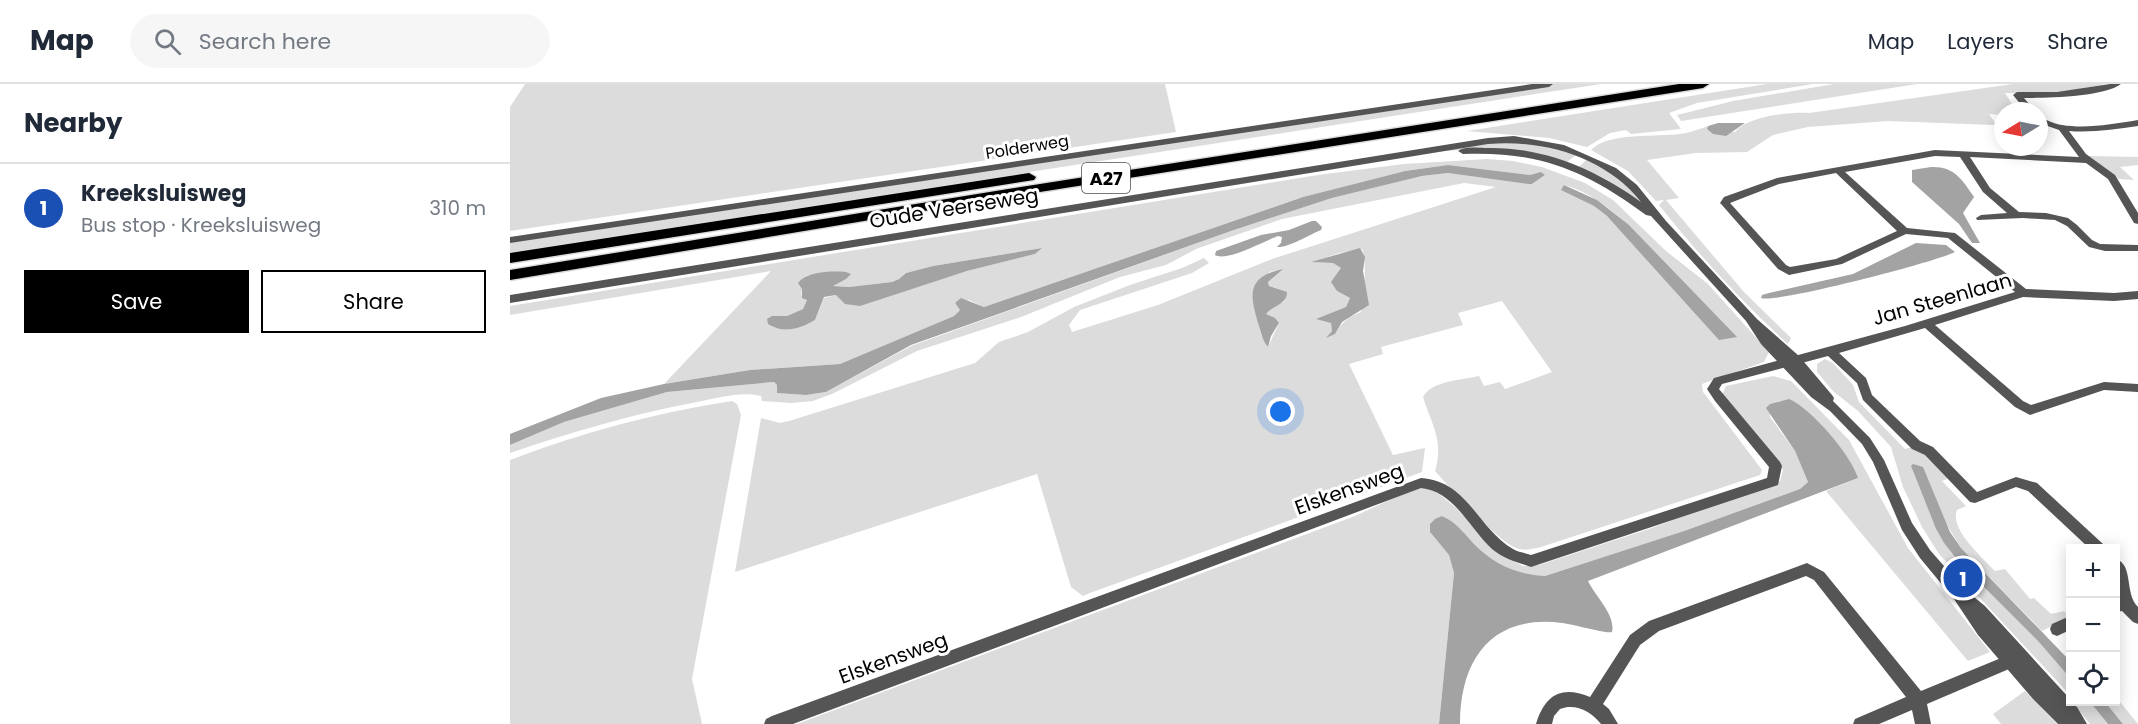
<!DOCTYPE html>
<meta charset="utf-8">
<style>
body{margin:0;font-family:Poppins,sans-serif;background:#f6f6f7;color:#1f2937}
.controls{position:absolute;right:18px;bottom:18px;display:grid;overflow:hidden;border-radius:0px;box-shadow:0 3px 15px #0003}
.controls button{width:54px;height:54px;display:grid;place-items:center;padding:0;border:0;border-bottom:2px solid #e0e1e3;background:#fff;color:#1f2937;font:30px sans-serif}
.compass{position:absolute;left:1484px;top:18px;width:54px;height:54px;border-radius:50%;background:#fff;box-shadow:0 3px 15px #0003;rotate:260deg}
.you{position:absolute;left:771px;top:328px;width:21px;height:21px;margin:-15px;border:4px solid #fff;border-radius:50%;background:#1a73e8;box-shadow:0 0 0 9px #1a73e833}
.badge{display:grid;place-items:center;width:39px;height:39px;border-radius:50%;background:#000;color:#fff;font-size:20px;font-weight:700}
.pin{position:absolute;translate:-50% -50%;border:3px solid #fff;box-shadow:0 2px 6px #0006}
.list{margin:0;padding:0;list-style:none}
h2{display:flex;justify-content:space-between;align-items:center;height:78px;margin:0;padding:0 24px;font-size:26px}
h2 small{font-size:20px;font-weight:400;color:#747a83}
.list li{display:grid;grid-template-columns:39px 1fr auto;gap:18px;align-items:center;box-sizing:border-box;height:90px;padding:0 24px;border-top:2px solid #e0e1e3}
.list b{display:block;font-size:22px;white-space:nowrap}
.list p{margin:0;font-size:20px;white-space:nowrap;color:#747a83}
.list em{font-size:20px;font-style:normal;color:#747a83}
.actions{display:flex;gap:12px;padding:18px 24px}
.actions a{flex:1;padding:14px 0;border:2px solid #000;border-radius:0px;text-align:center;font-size:21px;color:#000}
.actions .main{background:#000;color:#fff}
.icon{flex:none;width:33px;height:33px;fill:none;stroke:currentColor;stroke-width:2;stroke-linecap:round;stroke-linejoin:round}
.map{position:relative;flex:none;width:1628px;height:640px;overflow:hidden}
header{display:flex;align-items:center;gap:36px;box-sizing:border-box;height:84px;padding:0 30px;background:#fff;border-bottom:2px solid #e0e1e3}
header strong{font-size:28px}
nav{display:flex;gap:33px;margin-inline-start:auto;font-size:21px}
.search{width:420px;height:54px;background:#f6f6f7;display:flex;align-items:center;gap:15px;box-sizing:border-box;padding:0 21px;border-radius:33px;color:#747a83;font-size:22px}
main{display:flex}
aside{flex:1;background:#fff}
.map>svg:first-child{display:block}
.green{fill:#dcdcdc;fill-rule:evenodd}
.water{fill:#a3a3a3}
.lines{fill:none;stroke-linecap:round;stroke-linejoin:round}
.motorway-casing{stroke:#dbdbdb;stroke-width:3}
.minor{fill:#555;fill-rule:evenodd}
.tertiary{fill:#555;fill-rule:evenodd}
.motorway{fill:#000;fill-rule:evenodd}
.labels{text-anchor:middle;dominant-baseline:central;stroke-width:6;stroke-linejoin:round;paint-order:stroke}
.far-street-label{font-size:16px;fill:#000;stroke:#fff}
.shield{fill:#fff;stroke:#4c4c4c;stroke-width:1.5}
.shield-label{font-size:18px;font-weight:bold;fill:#000}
.street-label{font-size:20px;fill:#000;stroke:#fff}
</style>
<header>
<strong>Map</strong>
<div class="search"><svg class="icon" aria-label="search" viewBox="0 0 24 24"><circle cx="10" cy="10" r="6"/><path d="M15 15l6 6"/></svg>Search here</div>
<nav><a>Map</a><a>Layers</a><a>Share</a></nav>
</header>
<main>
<aside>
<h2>Nearby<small></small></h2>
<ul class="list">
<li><span class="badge" style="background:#1a4fb4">1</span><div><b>Kreeksluisweg</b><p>Bus stop · Kreeksluisweg</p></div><em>310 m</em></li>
</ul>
<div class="actions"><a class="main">Save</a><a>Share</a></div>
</aside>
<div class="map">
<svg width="1628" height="640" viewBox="0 0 1628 640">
<rect width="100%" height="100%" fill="#fff"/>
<g class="green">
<path d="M15,0H655L666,48L0,147V23Z"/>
<path d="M1033,0H1091L0,168V156Z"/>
<path d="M1257,0H1303L1187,19L1159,29L1171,45L1121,50L1116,46L1100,49L1077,63L1039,54L957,47Z"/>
<path d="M1324,0H1407L1171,37L1167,31L1223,17Z"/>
<path d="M1503,0H1596L1543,10L1495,9L1506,26L1513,27H1493V31L1479,30L1486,40L1483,41L1378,37L1298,43L1263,51L1237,68L1186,69L1137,76L1169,114L1156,116L1234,208L1281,254L1278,260C1232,218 1188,170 1149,121L1154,116L1146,117L1118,87L1081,66C1098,48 1147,53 1170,50C1179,49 1189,45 1198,42L1197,45L1225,48C1239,32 1278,28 1299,29Z"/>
<path d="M988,58L1024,60L1066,71L1057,78L974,65L931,67Z"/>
<path d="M1578,72L1628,73V81L1610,83L1624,96L1609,95Z"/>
<path d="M977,75L1003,77L1032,83L1075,99L1103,116L1156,167L1198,200L1259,268L1254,278L1192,300L1193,308L1200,317L1252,386L1250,391L1031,463C1021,465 1013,468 1004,463C985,454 941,405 925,387C934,356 922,342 913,313C921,297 952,296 969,292L974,302L990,298L995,305L1042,288L992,217L948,229L953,241L871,263L873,270L839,280L883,371L915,364L912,388L580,509L573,512L561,503L527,390L225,488L251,334L270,339L279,337L465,279L489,258L518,248L564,223L620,201L672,184L694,174L699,179L682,189L570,226L559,241L562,248L648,221L762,175L986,103L954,99L772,135L686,165L656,181L610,193L511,233L407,267L322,310L303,317L282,319L252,317L251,312C230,307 208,314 187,318C123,330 62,348 0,369V361L54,338L157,308L264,298L267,301V309L296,311L316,308L401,262L721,147L822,114L912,92L938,89L1018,100H1022L1035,91L1028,89L1020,91L938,81L895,87L793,113L474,223L459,216L445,219L450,226L444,232L330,280L240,286L154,300L261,187L0,231V222L808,91L894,80ZM1054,101C1078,107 1099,124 1118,140L1226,253L1178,219L1097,132L1084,122L1052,106ZM531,164L525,170L457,187L363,217L326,211L314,214L305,236C291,244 276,249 261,242L262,232H277L293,225L297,216L291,210L296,192L318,188L333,196L322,202L339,203L382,198L389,195L396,189L423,182ZM852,165C858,178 853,211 851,228C838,233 832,238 825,250L817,253L822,247L821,238L808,235L836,223L840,214L827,207L831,184L823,179L804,178L829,169ZM772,185L758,198L759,202L769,205L775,217L759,225L755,230L769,239L758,263C741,244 754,211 759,188Z"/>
<path d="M1077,75L1107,92L1132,118L1096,95L1069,83Z"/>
<path d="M1315,275L1323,279L1343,301L1349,318L1395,365L1402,363L1415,370L1439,394L1432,397L1456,422L1447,426C1439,445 1473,474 1485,487L1495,485L1520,515L1524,514L1541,530L1554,527L1560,533L1532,547L1451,464L1401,382L1426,445L1434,459L1449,478L1528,557L1560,594V611L1429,470L1412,443L1393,403L1381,363L1348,327L1323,307L1307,288V280Z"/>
<path d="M1263,292L1281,297L1339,356L1398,464L1480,568L1458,577L1316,407L1348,394L1270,317L1260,320V333L1285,367L1298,398L1290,405L1174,447L1035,492C1006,490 985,481 964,460C954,449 946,438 932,432L920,448L939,471L944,489L929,640H287L845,432L916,399L946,424L994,472L1013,482L1029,481L1139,445L1270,397L1273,386L1212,311L1216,302Z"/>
<path d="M222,317L227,320L231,331L182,595L192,640H0V376C72,348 146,329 222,317Z"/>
<path d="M1515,607L1547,640H1491L1483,630Z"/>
<path d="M1606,613L1628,640H1613L1595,618H1606Z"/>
<path d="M1562,618H1580L1598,640H1580Z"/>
</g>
<g class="water">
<path d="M1208,39H1235L1216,52L1203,50L1197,45L1198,42Z"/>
<path d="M938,81L1020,91L1031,88L1035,91L1022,100H1018L938,89L912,92L822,114L721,147L401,261L316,308L296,311L267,309V301L264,298L157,308L54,338L0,361V350L91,314L154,300L240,286L330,280L444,232L450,226L445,219L451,214L474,223L793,113L895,87Z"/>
<path d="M1421,83C1443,82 1451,94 1462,110L1464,113L1453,129L1470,159H1462L1449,140L1402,98V86Z"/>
<path d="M1054,101L1087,116L1118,140L1227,253L1209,256L1097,132L1084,122L1051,106Z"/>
<path d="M802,137H806L812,143L811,146C799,151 778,164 767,163L771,159L772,153L768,152C754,157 717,178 705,171L706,167L751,151L779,146Z"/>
<path d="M1406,159L1436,161L1445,168C1426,178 1264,220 1251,214L1252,211L1259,209L1343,190Z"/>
<path d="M532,164L525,170L457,187L350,222L335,220L326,211L314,213L305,236C290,245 273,250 258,240L257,235L262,232H277L293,225L297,216L292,214V205L288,199C297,187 322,187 336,188L341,190L336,195L323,202L339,203L382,198L389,195L396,189L423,182Z"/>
<path d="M850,164L855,173L853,187L859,221L832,238L825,250L816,254L822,247L821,239L806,235L836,223L840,214L827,207L821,198L831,184L823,179L801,178Z"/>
<path d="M773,185L758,198L759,202L777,208C777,221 763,221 756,230L765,234L769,239L761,252L758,263C752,256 752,251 749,242C740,212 735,193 773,185Z"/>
<path d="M1279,315C1301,324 1341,371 1348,394L1078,497C1085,512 1106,531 1102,548C1096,550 1063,540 1052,539C982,530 950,575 950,640H929L944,489L939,471L920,448V440L925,435L932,432C946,438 954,449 964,460C985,481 1006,490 1035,492L1174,447L1290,405L1298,398L1285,367L1256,324L1260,320Z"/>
<path d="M1403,380L1413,383L1440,448L1451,464L1560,577V594L1528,557L1449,478L1434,459L1426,445L1401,382Z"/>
<path d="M1580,618H1595L1613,640H1598Z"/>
</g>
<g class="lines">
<defs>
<g id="motorway">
<path d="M1169,0H1199L1193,4L498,113L0,196V186L498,105Z"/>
<path d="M519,89L526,93L524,96L0,179V169Z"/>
</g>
</defs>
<use href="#motorway" class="motorway-casing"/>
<g class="minor">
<path d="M1022,0H1043L1039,3L0,159V153Z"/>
<path d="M1600,0H1611C1594,13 1536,14 1514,14L1525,27H1516L1503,11L1507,8H1547Z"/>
<path d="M1529,33C1537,36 1544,40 1552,41C1577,45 1603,40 1628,36V42C1605,45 1582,49 1559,47L1576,70L1605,91L1628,129V140L1624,139L1598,95L1576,79L1460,73L1480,104L1509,128L1536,129L1558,134L1567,141L1582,156L1590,160L1628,161V167H1595L1579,163L1557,142L1545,136L1513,134L1467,136L1466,134L1471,131L1497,129L1473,108L1450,73L1425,72L1335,88L1397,144L1445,149L1516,205L1604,209L1628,207V215L1604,217L1513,213L1425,241L1513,317L1521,321L1594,298L1628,300V308L1594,306L1520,331L1505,323L1415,244L1329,269L1356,294L1362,311L1410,357L1423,363L1467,408L1506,393L1527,399L1593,460L1595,464H1579L1518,407L1506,403L1465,419L1460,418L1415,371L1402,365L1353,316L1347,299L1318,272L1212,300L1209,305L1270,378L1272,382L1268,401L1021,483C1007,478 994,475 982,465C960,445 944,407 911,404L283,640H254L256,635L262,632L911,394C958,397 967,444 1003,465C1008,468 1015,469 1021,471L1257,394L1259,383L1205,317L1197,305L1204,294L1395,242L1505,208L1438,154L1396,150L1332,180L1279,191L1268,185L1212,121L1210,119L1214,113L1267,94L1425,66L1569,73L1549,46L1529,39ZM1326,89L1387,147L1326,175L1280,183L1276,181L1220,119L1269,100Z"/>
<path d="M1488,43H1493V50L1488,47Z"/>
<path d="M1606,475C1624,481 1614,509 1628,523V540L1623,538L1612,527L1606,528Z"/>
<path d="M1297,479L1314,488L1411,607L1508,567L1513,569L1515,574L1513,579L1417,620L1421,640H1405L1402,626L1369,640H1343L1345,635L1396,613L1304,496L1296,492L1149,547L1130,561L1093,620L1099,625L1108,640H1091C1081,627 1065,619 1050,625L1044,632L1042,640H1026C1035,611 1051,601 1080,613L1120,551L1139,537Z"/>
<path d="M1560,532V546L1547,552L1542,550L1540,545L1542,540Z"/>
</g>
<path class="tertiary" d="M1004,52L1054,61L1106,84L1127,101L1156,137L1247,235L1289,272L1322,311L1324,314L1323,317L1360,354L1374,376L1402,439L1420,466L1454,505L1475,522L1560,615V618L1567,623L1577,640H1548L1523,615L1468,551L1444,515L1410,474L1392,446L1363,378L1352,360L1320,327L1301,313L1251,260L1236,237L1141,132L1136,131C1075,86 1029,67 953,70L948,67C955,62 967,64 975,64C1031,62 1086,85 1131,118C1096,73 1033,55 978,60L0,219V211L978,54Z"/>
<use href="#motorway" class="motorway"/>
</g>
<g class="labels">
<g class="far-street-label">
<text transform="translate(517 63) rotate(-9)">Polderweg</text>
</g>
<rect class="shield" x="572" y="79" width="48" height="30" rx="4.5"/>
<g class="shield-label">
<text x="596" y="94">A27</text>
</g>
<g class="street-label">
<text transform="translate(444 124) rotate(-9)">Oude Veerseweg</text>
<text transform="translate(1432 215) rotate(-16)">Jan Steenlaan</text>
<text transform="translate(839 405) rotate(-20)">Elskensweg</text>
<text transform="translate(383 574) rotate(-20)">Elskensweg</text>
</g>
</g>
</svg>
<div class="controls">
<button>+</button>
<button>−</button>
<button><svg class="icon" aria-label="locate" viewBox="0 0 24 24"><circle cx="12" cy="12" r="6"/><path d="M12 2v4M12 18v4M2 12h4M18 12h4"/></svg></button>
</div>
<svg class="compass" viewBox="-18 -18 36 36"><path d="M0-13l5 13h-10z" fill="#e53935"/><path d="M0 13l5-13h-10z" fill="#747a83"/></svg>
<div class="you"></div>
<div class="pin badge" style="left:1453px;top:494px;background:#1a4fb4">1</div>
</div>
</main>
